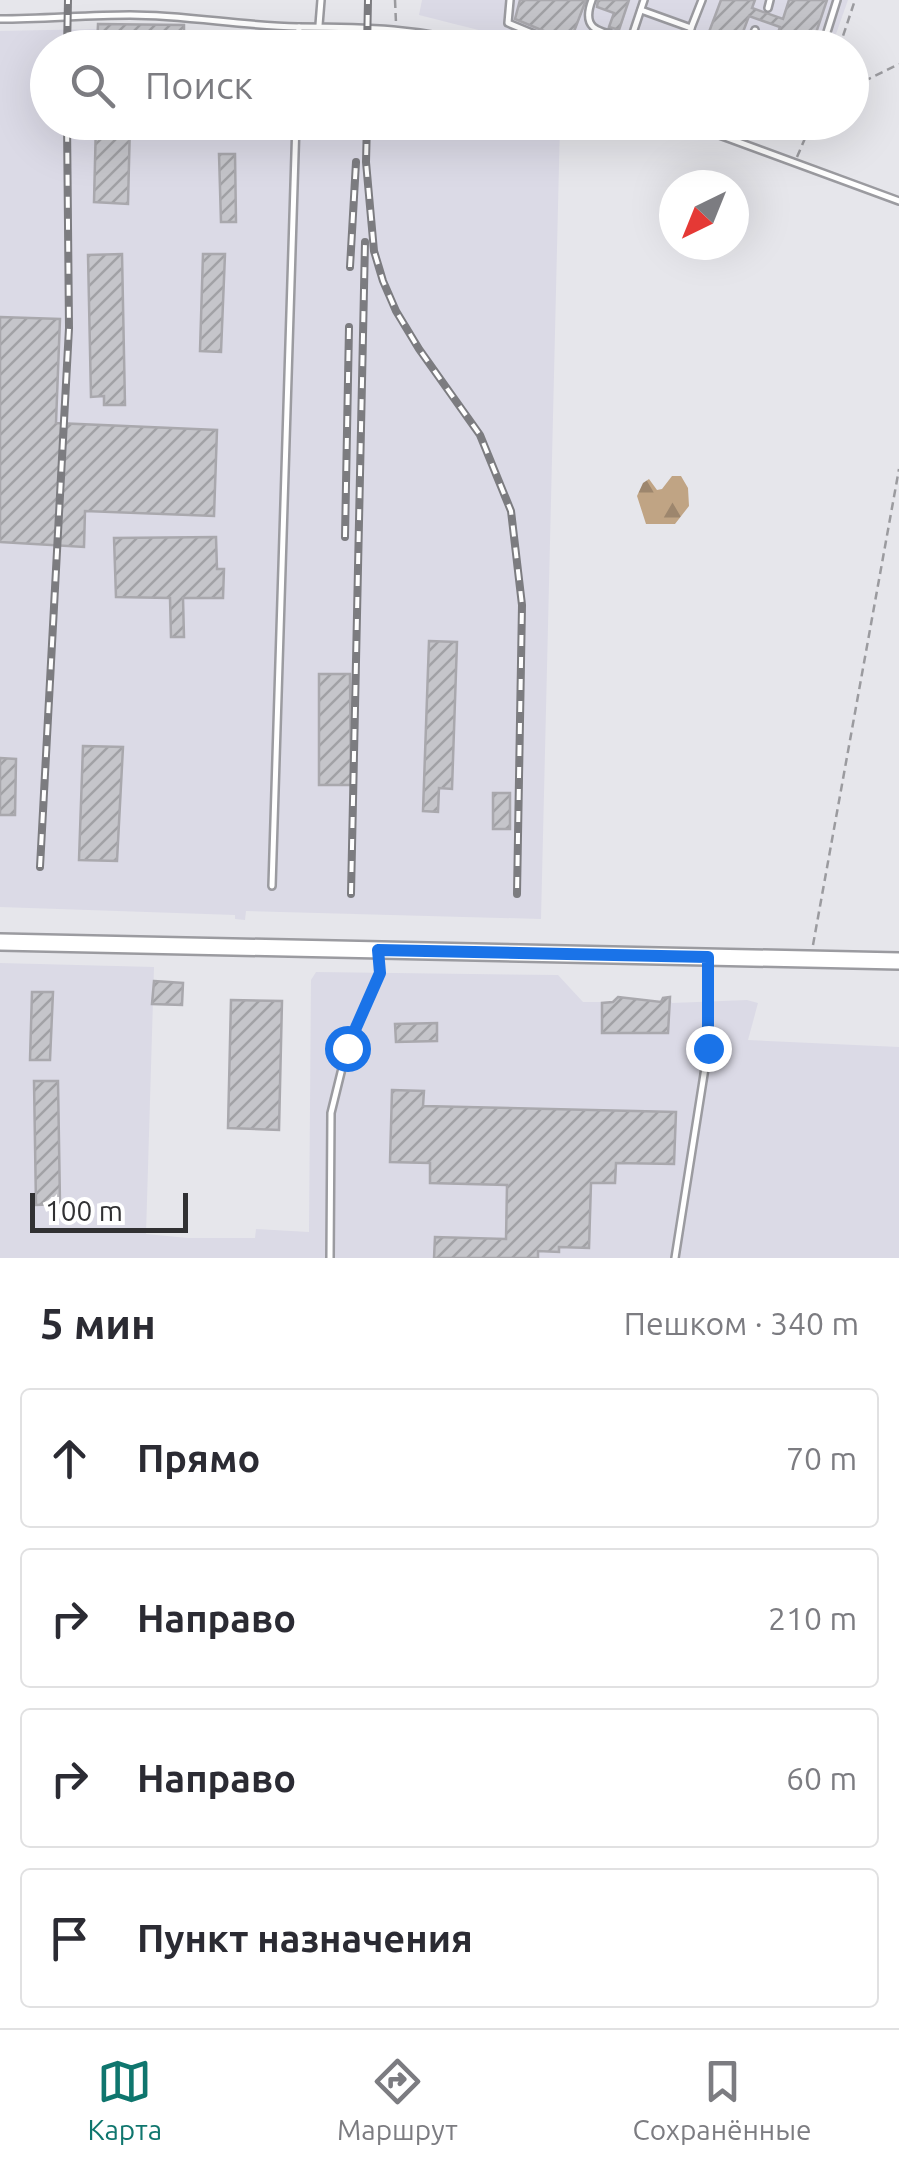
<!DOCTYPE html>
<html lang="ru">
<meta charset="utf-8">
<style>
body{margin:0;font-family:Ubuntu,sans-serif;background:#f2f2f3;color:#2b2b33}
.compass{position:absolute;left:659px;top:170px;width:90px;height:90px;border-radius:50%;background:#fff;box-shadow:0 10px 40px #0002;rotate:223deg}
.scale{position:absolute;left:30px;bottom:25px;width:158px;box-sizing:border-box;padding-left:10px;border:5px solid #313133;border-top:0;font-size:28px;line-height:35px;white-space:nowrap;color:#313133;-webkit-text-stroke:8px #fff;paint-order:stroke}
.stop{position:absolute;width:30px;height:30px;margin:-22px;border:8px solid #1a73e8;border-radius:50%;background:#fff}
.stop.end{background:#1a73e8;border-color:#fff;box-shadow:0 2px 10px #0008}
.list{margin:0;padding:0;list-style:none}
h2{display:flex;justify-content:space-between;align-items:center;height:130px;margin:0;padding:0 40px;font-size:42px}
h2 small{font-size:32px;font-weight:400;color:#7c7c81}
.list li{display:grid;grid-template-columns:65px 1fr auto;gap:30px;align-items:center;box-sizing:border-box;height:140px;margin:0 20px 20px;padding:0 20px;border:2px solid #e1e1e2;border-radius:10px}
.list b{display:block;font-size:38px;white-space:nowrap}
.list em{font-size:32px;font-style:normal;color:#7c7c81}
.icon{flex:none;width:55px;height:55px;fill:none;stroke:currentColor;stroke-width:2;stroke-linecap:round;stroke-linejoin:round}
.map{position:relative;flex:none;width:899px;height:1258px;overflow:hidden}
.search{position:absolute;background:#fff;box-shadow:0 10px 40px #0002;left:30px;right:30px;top:30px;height:110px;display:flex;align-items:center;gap:25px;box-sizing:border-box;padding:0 35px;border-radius:55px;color:#7c7c81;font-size:38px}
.sheet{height:770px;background:#fff}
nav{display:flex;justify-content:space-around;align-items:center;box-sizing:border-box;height:140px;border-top:2px solid #e1e1e2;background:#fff;font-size:28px;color:#7c7c81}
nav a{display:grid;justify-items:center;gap:5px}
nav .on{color:#0f766e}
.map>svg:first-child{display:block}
.built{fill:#dbdae6;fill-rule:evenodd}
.forest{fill:url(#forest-firs)}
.building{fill:url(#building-hatch);stroke:#a9a8ad;stroke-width:2.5}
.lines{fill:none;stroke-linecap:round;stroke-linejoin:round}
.lane-casing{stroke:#9b9ba0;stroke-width:10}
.secondary-casing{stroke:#9b9ba0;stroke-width:20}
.path{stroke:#9b9b9f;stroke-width:2.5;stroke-dasharray:8 5;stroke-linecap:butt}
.lane{stroke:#fff;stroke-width:5}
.secondary{stroke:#fff;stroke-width:15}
.rail-casing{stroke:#7c7c80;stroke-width:8}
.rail{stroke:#fff;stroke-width:4;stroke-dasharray:11;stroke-linecap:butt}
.route{stroke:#1a73e8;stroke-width:12}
</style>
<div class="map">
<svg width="899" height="1258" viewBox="0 0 899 1258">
<defs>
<pattern id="forest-firs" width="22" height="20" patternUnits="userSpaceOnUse" patternTransform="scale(2.5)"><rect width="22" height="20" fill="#c0a484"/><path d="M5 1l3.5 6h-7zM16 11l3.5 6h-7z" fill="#9d866d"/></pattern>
<pattern id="building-hatch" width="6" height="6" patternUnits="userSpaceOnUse" patternTransform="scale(2.5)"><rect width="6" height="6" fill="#c5c5ca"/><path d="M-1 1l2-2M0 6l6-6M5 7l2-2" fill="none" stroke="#a1a1a5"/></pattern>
</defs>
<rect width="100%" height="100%" fill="#e6e6eb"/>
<g class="built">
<path d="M422,0H848L831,48L545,47L419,15Z"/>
<path d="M98,24L184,25V47L48,48V122L560,123L541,919L246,911L245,920L235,919V915L0,907V31L97,29ZM123,748L117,861L80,860L79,859Z"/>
<path d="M0,963L154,967L146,1234L188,1238H255L256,1229L309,1232L311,980L316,972L558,975L583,1002H613L618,997L661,1002L670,997L672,1003L747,1000L758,1003L748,1040L899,1047V1258H0Z"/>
</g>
<path class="forest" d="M672,476H681L688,488L689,506L675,524H646L637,496L643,483L649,479L657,490L662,489Z"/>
<g class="building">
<path d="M520,0H586L570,42L515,19Z"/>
<path d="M598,0H629L619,30L609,27L614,13L597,7Z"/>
<path d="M721,0H755L752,8L783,19L789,0H827L811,48H773L780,27L749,16L737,48H703Z"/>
<path d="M98,24L184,25V48H97Z"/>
<path d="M96,122H130L128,204L94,202Z"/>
<path d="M219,154H235L236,222H221Z"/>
<path d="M122,254L125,405H104V396L91,397L88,255Z"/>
<path d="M203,254H225L221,352L200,351Z"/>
<path d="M0,317L60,319L56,423L217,430L214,516L85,511L84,547L0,542Z"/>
<path d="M216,537L217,569H224L223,598H183L184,637H171L170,598L116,597L114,538Z"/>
<path d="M429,641L457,642L452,789L439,788L438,812L423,811Z"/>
<path d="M319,674H350L351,785H319Z"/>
<path d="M83,746L123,747L117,861L79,860Z"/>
<path d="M0,758L16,759L15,815H0Z"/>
<rect x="493" y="793" width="17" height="36"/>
<path d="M154,981L183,983L182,1005L152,1004Z"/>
<path d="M32,992H53L50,1060H30Z"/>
<path d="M618,997L661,1002L663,998L670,997L668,1033H602V1003L613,1002Z"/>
<path d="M231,1000L282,1001L279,1130L228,1128Z"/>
<path d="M437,1023V1041L396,1042L395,1024Z"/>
<path d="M34,1081H58L60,1204L36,1205Z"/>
<path d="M392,1090L424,1091L423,1106L676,1112L674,1164L616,1163L615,1183H591L589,1248L559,1247V1252L538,1251V1258H434L435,1237L506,1239L507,1185L430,1183V1163L390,1162Z"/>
</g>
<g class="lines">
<defs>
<g id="lane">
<path d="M510,0L508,23L568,48"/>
<path d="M592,0C579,34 605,32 631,39"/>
<path d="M768,8L770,0"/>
<path d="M641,10L691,28"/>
<path d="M0,19C43,19 87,15 130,15C186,15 242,26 298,27C363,27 424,28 487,48"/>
<path d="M319,25L321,0"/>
<path d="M298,48L299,27"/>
<path d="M591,48L609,33"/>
<path d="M628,48L644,0"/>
<path d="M689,48L691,28L702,0"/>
<path d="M748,48L755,30"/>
<path d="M822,48L837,0"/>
<path d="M684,122L899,201"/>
<path d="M272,886L296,122"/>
<path d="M330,1258L331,1113L347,1048L380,973L379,955"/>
<path d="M675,1258L708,1049V960"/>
</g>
<path id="secondary" d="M0,942L899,961"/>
</defs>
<use href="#lane" class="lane-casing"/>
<use href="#secondary" class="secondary-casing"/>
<g class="path">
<path d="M395,0L396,23"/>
<path d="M839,48L855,0"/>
<path d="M852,87L899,64"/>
<path d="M797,157L812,122"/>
<path d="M813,945L899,469"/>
</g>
<use href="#lane" class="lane"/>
<use href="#secondary" class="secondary"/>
<defs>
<g id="rail">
<path d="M67,48L68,0"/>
<path d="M367,48L368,0"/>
<path d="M367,122L366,162L374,251L383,281L396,311L419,349L480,435L511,511L522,605L517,894"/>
<path d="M350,267L356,162"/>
<path d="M345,537L349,327"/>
<path d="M40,867L69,328L67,122"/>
<path d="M351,894L365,242"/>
</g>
</defs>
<use href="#rail" class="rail-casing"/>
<use href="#rail" class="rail"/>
</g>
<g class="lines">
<path class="route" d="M347,1048L380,973L378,950L708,957V1048"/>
</g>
</svg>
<svg class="compass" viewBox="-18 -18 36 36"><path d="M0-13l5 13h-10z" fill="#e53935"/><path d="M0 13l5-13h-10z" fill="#7c7c81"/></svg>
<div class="scale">100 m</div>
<div class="stop" style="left:347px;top:1048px"></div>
<div class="stop end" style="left:708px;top:1048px"></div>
<div class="search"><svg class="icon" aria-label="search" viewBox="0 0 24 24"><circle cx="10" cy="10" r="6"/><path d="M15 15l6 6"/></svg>Поиск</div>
</div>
<section class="sheet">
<h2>5 мин<small>Пешком · 340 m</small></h2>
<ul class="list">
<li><svg class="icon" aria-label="ahead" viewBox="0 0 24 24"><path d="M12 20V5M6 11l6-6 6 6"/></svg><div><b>Прямо</b></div><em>70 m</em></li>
<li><svg class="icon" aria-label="right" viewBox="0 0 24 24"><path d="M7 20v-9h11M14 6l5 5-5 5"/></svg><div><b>Направо</b></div><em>210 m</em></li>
<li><svg class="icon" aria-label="right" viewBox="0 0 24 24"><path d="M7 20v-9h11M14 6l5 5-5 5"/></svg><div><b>Направо</b></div><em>60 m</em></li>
<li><svg class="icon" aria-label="arrive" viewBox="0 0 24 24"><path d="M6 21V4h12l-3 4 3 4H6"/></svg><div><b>Пункт назначения</b></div></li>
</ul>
</section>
<nav>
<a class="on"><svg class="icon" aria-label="map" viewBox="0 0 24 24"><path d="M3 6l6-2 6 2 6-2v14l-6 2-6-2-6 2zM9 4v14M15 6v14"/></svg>Карта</a>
<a><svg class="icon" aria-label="directions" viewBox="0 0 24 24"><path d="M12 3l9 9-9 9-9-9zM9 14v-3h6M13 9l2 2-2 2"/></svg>Маршрут</a>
<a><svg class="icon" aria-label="saved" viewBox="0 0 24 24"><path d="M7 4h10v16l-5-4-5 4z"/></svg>Сохранённые</a>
</nav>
